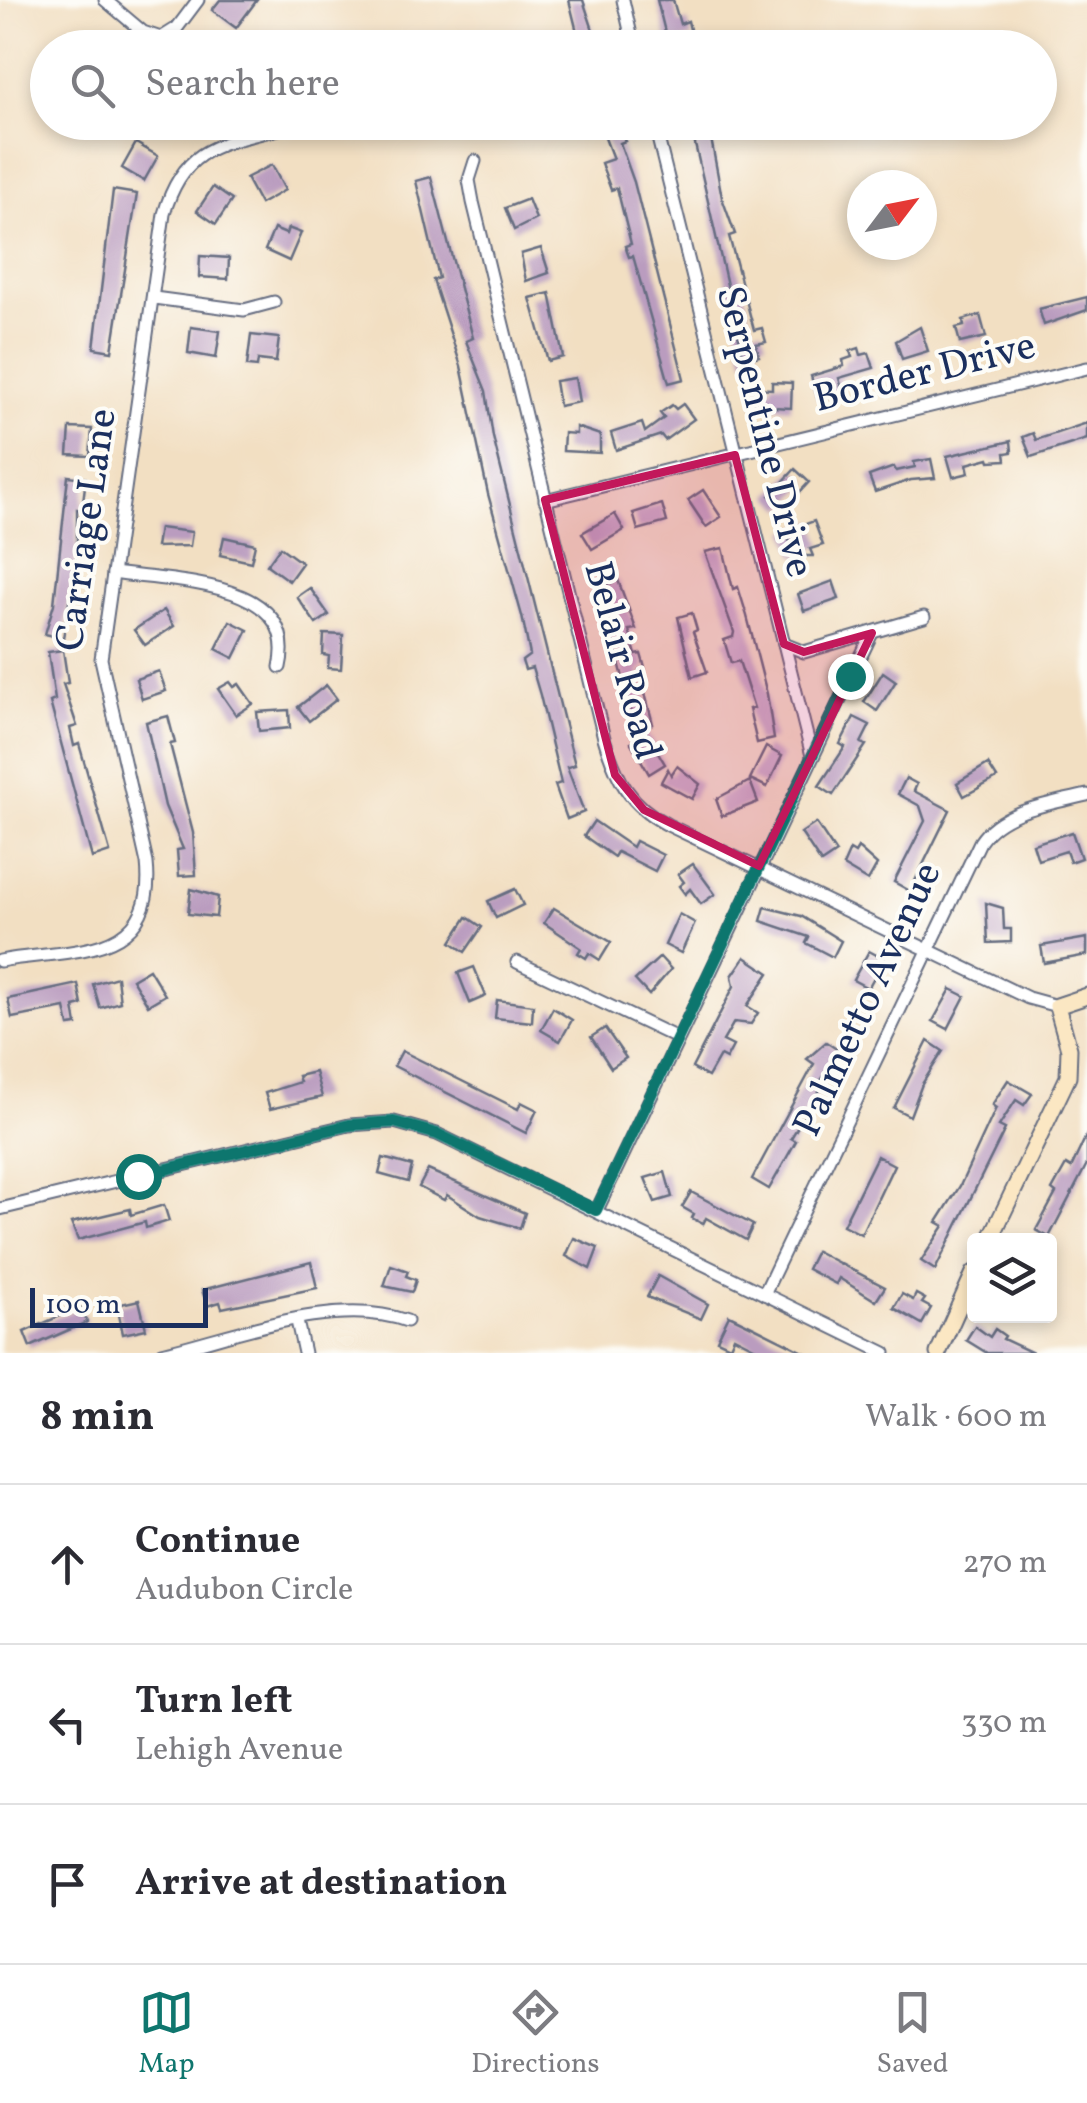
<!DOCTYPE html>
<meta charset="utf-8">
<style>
body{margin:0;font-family:Vollkorn,serif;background:#f7f7f7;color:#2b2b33}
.controls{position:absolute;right:30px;bottom:30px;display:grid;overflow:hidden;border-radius:10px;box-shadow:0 5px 15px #0003}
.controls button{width:90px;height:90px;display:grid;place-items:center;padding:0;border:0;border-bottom:2px solid #e1e1e2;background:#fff;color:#2b2b33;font:50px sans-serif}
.compass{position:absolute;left:847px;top:170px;width:90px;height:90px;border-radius:50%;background:#fff;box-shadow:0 5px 15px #0003;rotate:58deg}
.scale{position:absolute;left:30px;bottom:25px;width:178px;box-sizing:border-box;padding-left:10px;border:5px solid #1b2f5e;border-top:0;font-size:28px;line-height:35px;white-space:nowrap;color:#1b2f5e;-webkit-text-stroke:8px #fdfcf7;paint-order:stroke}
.stop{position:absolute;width:30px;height:30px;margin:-22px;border:8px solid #0f766e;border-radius:50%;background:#fff}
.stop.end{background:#0f766e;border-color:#fff;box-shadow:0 2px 10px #0008}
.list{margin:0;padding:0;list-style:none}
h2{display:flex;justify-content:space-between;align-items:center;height:130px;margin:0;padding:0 40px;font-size:42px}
h2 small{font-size:32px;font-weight:400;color:#7c7c81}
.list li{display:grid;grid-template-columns:65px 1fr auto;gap:30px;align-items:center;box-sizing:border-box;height:160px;padding:0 40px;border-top:2px solid #e1e1e2}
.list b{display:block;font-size:38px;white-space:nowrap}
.list p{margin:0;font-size:32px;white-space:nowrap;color:#7c7c81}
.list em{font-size:32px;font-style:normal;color:#7c7c81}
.icon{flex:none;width:55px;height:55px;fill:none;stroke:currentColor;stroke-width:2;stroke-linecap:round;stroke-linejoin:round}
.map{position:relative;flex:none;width:1087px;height:1353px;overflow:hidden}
.search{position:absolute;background:#fff;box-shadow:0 5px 15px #0003;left:30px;right:30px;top:30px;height:110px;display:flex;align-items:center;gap:25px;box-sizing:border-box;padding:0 35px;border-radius:55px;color:#7c7c81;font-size:38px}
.sheet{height:610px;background:#fff}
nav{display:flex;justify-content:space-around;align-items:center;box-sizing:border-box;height:140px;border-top:2px solid #e1e1e2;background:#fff;font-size:28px;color:#7c7c81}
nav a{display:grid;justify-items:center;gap:5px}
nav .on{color:#0f766e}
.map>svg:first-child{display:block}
.building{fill:#ba9cbf}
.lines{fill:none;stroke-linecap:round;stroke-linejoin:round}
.street-casing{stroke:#666d81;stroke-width:15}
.secondary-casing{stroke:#666d81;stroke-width:19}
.street{stroke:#fff;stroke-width:11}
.secondary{stroke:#fbe7c3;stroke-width:15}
.route{stroke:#0f766e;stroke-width:12}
.marked{fill:#c2185b;fill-opacity:0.2;stroke:#c2185b;stroke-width:8;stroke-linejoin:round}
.labels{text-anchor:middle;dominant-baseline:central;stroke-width:8;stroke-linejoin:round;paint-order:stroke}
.street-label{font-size:40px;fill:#1b2f5e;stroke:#fdfcf7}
</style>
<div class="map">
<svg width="1087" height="1353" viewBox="0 0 1087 1353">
<rect width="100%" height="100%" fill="#fdfcf7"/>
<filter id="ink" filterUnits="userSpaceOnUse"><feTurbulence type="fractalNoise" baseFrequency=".01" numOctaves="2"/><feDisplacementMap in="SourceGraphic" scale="20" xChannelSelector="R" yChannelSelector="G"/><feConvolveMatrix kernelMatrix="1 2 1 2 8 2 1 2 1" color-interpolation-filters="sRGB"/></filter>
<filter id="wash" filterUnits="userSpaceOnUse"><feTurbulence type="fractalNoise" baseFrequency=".0048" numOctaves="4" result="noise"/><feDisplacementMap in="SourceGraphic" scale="40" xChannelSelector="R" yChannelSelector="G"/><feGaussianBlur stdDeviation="2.25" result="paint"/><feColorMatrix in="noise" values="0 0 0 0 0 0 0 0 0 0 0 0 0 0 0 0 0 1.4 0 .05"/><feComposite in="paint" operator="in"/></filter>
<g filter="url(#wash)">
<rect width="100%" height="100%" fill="#f2dfc2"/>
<g id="blocks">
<g class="building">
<path d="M220,0H257L236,28L212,10Z"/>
<path d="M569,0H583L599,48H581Z"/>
<path d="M657,0H673L680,24L688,21L692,38L668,44Z"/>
<path d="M599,122H617L625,141L620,143L634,182L684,379L669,383L633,256L629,257L625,246L631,244L617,188L611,190L601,163L613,159Z"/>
<path d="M690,122H708L722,198L735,234L729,236L754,330L762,328L766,342L756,344L759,356L744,360Z"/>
<path d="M136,143L158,156L144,181L122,168Z"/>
<path d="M272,165L285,190L260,204L246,178Z"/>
<path d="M431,177L473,338L466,341L486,391L493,437L575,765L567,767L584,812L567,819L555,785L561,783L540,695L532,668L525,670L522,661L530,655L522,616L488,494L461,366L433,280L439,278L416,181Z"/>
<path d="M213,187L232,200L216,224L197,211Z"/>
<path d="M113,190L137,194L112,351L94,348Z"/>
<path d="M528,199L536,219L514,230L505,208Z"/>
<path d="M288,228L301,233L289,261L265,250L274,229L286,234Z"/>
<path d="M541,248L549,273L526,281L521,254Z"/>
<path d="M200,256L229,258L228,279L199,277Z"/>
<path d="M550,293L563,357L548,361L530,298Z"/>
<path d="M1087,297V310L1044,325L1039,309Z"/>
<path d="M980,315L986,337L960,343L956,328L964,326L963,320Z"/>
<path d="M191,327L220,331L216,358L188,353Z"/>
<path d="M920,327L928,351L902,359L896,341Z"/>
<path d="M251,335L279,338L276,362L258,360L257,367L247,366Z"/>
<path d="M859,348L861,355L869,353L874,368L839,378L843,393L818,400L811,376L844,366L843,360L852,357L850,351Z"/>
<path d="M575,378L579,402L559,406L555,381Z"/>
<path d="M772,382L792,383L791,408L754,406L755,388L772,389Z"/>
<path d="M683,404L694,419L665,440L661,435L616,450L611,433L642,423L645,432L664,418L660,413L672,405L676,409Z"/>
<path d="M1087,423V439L1031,457L1023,437L1033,433L1036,440Z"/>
<path d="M576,427L600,435V453L563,451L564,433L576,434Z"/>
<path d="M70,428L92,429L90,456L68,455Z"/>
<path d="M1011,441L1012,452L1005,453L1006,460L990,461L989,458L967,464L969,473L953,477L947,456Z"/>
<path d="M931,459L935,478L911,480L875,492L869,476L894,467L896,471L915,467L914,462Z"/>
<path d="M795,469L809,482L784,509L770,496Z"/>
<path d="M68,476L86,478L82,510L77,509V553L63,638L45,634L54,604Z"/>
<path d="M703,490L721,517L706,527L688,500Z"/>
<path d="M662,504L667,522L638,530L633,513Z"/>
<path d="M615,514L624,530L592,549L582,533Z"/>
<path d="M814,521L823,545L810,549L813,556H795L786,531Z"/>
<path d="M159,528L192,532L190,546L156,547Z"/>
<path d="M224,537L255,544L251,562L220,555Z"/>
<path d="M280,547L302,563L289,581L267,565Z"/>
<path d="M723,548L733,589L738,587L747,616L767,694L774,739L757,743L749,709L754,708L739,661L731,663L724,640L733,637L734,632L705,552Z"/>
<path d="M618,580L636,629L629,630L636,655L641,654L645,668L639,670L653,724L643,727L665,764L649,774L631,743L638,739L609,621L614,620L601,587Z"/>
<path d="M833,581L839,599L804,611L798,594Z"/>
<path d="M310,588L329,615L316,624L297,597Z"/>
<path d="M164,610L174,626L145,645L134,630Z"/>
<path d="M692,613L697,630L693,632L707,672L692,677L678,617Z"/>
<path d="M230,621L248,630L234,658L216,649Z"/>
<path d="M324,634L343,635L341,669L328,668L329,656L323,655Z"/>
<path d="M63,650L68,683L63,684L77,726L70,728L74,746L79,744L110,852L92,858L50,702L55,700L48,652Z"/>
<path d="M159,671L166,691L142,699L136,679Z"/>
<path d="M883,672L896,681L877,711L864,702Z"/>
<path d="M230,682L234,687L239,684L253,704L236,715L218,689Z"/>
<path d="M326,685L337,699L309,721L298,707Z"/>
<path d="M289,710L290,728L259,731L257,712Z"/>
<path d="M168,716L175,743L170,744L193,833L196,875L179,876L177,850L183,849L165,806L146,722Z"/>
<path d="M854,717L870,725L861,743L866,745L833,795L819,786L845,747L840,744Z"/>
<path d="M766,747L782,756L767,787L750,779Z"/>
<path d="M988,764L997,778L964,796L957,783Z"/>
<path d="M677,766L700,784L692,799L661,782L668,769L671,775Z"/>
<path d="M906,778L917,784L914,791L950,810L910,891L894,882L925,821L920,806L898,794Z"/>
<path d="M750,781L758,802L722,816L716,799Z"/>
<path d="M594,821L632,847L635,841L663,855L655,871L617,852L614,857L584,836Z"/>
<path d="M816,823L836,853L821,863L801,833Z"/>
<path d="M1072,832L1081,858L1070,862L1066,851L1038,860L1033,844Z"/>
<path d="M858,848L877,865L868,881L843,866L850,850L855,853Z"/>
<path d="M693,864L715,894L701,904L690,889L685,894L679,886L684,882L678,874Z"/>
<path d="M191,889L218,897L216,917L188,914Z"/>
<path d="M515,889L523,905L496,918L488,901Z"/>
<path d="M986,903L1003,908L1004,929H1011V942L988,943Z"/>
<path d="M765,907L801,916L841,941L833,957L806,943L809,937L761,921Z"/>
<path d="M554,908L611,942L600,960L589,953L586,958L578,953L581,948L544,923Z"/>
<path d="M679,914L695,923L681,953L665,945Z"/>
<path d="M467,917L482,927L465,952L451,942Z"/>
<path d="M1087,938V955L1044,963L1041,946Z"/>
<path d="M869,951L884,959L868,988L853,980Z"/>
<path d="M660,957L671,969L649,995L635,980Z"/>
<path d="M745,957L769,973L747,1006L758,1013L751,1024L734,1022L723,1041L733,1046L726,1059L720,1056L708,1077L692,1068L734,986L732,976Z"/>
<path d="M474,967L486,996L470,1003L458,973Z"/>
<path d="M149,969L165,995L148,1005L132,979Z"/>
<path d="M117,977L120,1002L100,1008L93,984Z"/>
<path d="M78,984L82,1005L74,1007L77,1025L69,1026L65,1008L12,1018L8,999Z"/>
<path d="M951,989L965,996L948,1029L933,1021Z"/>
<path d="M497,1000L533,1005L532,1022L495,1018Z"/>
<path d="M553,1008L572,1020L560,1041L541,1030Z"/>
<path d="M605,1028L626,1058L611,1068L591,1037Z"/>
<path d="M928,1041L943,1051L922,1084L910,1116L894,1108Z"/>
<path d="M826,1042L841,1052L817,1086L821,1088L791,1138L796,1141L769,1189L752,1179L814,1064L807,1059Z"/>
<path d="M402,1051L518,1109L521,1102L537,1110L526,1133L394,1066Z"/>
<path d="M315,1072L322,1097L270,1109L265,1093L300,1082L298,1076Z"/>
<path d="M1008,1080L1032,1094L1024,1105L1016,1100L999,1126L1005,1129L935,1270L921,1261L944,1226L937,1222L960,1186L996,1108L992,1105Z"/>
<path d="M1087,1134V1164L1049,1237L1036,1230L1056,1193L1052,1190L1066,1165L1071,1168Z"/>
<path d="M877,1156L894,1165L861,1234L843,1225Z"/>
<path d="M383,1158L412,1166L408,1182L379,1174Z"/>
<path d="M428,1170L525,1213L520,1228L480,1216L447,1195L444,1200L419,1187Z"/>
<path d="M665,1172L672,1197L655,1202L645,1178Z"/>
<path d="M691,1192L753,1225L746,1240L706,1218L703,1224L692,1218L694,1214L682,1207Z"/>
<path d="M164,1205L169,1221L146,1228L145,1222L78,1240L71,1223L130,1209L131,1215Z"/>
<path d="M574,1238L598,1248L590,1269L566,1256Z"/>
<path d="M816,1251L885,1287L876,1301L839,1278L836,1284L807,1269Z"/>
<path d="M311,1262L317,1288L222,1308L220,1302L207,1306L202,1290Z"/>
<path d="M391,1265L408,1271L406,1276L416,1280L412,1292L384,1286Z"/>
<path d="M658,1276L708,1304L701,1319L647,1297Z"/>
<path d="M902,1294L913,1300L916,1294L925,1299L922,1303L931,1308L922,1324L894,1308Z"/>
<path d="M139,1300L146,1329L123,1334L117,1305Z"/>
<path d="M80,1307L87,1322L30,1347L24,1332Z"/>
<path d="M729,1315L756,1328L806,1353H766L734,1337L730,1346L717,1340Z"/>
<path d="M975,1326L990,1337L995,1329L1005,1336L1003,1339L1033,1353H987L966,1340Z"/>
</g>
</g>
</g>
<g filter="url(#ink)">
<use href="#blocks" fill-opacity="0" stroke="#666d81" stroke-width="2.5"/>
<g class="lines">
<defs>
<g id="street">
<path d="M105,0L143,32L161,38L177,28L198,0"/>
<path d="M623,0L634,48"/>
<path d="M654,122L812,756"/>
<path d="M475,161L469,180L473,202L604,738C616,778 629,805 668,825L1028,998L1057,1006"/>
<path d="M154,298L244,310L274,302"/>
<path d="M545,500L1087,368"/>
<path d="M113,573C170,582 300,579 280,667"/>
<path d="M784,644L804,652L924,617"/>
<path d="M0,961C64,948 158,964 147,863L101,659L164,214C184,145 221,144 282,128"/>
<path d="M517,962L677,1038"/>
<path d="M0,1209L349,1125L394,1122L437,1134L885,1353"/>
<path d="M597,1210L872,633"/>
<path d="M764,1294L980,842C1002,809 1051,804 1087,795"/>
<path d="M297,1321L304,1353"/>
<path d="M162,1353C234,1336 336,1295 407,1321"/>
</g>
<g id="secondary">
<path d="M990,1240L1068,1077L1069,1049L1057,1006L1087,996"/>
<path d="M938,1353L974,1273"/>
</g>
</defs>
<use href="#street" class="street-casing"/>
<use href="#secondary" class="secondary-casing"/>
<use href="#street" class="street"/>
<use href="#secondary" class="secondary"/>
</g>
</g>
<g class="lines" filter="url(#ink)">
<path class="route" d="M138,1176L349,1125L394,1122L437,1134L596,1210L850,676"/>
</g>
<path class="marked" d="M735,455L784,644L804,652L872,633L759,866L644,810L615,775L545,500Z"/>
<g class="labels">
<g class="street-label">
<text transform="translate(925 374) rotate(-14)">Border Drive</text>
<text transform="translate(763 432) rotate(76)">Serpentine Drive</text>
<text transform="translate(88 530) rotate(-82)">Carriage Lane</text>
<text transform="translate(621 661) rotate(75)">Belair Road</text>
<text transform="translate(869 1000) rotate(-65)">Palmetto Avenue</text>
</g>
</g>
</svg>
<div class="controls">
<button><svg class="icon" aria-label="layers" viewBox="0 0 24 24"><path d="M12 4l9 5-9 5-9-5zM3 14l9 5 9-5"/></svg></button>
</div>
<svg class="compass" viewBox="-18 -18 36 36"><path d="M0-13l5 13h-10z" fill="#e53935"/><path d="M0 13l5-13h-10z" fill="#7c7c81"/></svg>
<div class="scale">100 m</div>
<div class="stop" style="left:138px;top:1176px"></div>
<div class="stop end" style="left:850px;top:676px"></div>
<div class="search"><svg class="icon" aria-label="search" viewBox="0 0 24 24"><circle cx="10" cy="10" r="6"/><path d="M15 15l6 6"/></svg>Search here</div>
</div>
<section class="sheet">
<h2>8 min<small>Walk · 600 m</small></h2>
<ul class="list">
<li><svg class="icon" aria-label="ahead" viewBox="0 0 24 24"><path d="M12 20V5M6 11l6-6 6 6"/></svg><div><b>Continue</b><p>Audubon Circle</p></div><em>270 m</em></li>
<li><svg class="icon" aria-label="left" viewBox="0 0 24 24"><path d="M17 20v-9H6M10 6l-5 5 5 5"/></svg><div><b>Turn left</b><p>Lehigh Avenue</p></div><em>330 m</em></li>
<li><svg class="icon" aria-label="arrive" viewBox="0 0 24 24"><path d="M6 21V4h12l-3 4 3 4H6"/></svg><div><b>Arrive at destination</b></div></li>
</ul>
</section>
<nav>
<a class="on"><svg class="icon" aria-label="map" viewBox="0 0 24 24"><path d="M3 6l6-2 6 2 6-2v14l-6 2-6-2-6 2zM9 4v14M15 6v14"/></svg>Map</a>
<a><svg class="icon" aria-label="directions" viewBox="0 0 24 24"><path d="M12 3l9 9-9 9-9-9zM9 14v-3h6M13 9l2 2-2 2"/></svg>Directions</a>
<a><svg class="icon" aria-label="saved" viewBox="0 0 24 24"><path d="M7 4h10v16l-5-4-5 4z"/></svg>Saved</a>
</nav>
